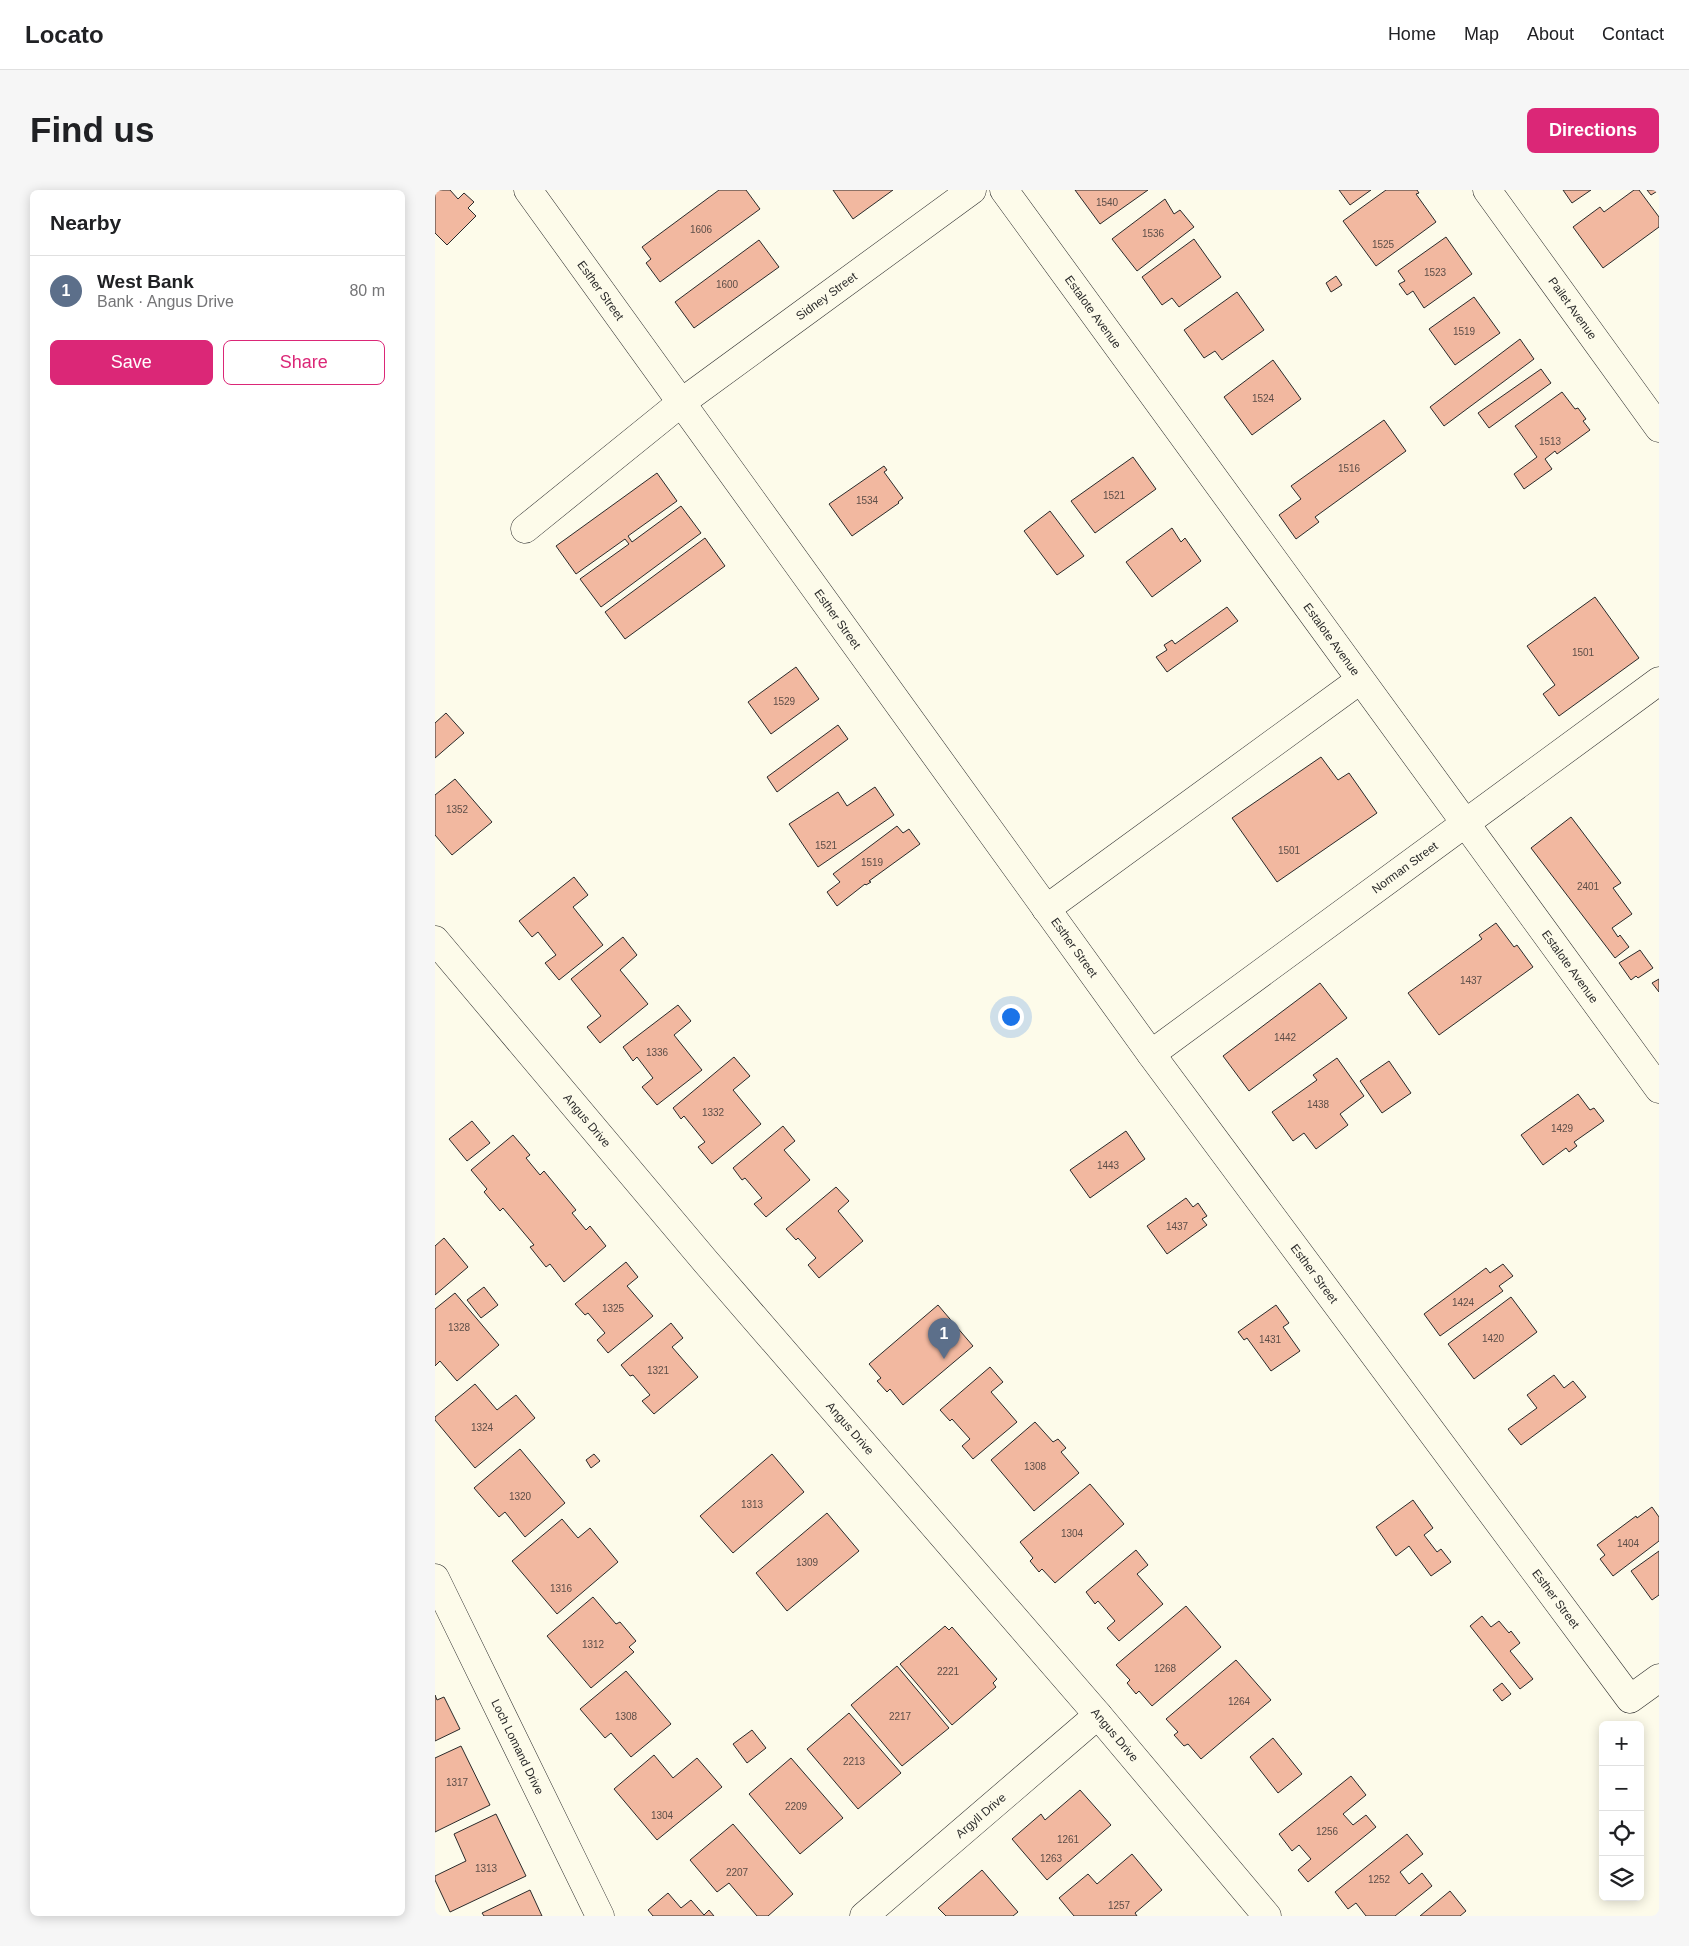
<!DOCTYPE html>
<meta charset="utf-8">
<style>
body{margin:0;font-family:Arial,sans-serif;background:#f6f6f6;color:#202124}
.controls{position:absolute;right:15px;bottom:15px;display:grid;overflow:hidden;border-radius:8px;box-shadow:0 2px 12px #0003}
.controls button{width:45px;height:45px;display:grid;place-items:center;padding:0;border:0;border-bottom:1px solid #e0e0e0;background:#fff;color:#202124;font:25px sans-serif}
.you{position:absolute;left:575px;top:826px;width:18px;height:18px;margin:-12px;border:4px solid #fff;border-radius:50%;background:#1a73e8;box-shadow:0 0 0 8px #1a73e833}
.badge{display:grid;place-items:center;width:32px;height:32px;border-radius:50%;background:#db2777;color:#fff;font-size:16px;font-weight:700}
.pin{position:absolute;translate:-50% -41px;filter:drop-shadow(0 1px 2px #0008)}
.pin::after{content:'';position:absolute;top:26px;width:18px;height:15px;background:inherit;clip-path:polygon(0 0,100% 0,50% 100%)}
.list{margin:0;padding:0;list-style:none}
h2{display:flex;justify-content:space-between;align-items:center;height:65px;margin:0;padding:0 20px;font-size:21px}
h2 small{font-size:16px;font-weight:400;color:#757577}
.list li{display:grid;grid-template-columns:32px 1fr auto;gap:15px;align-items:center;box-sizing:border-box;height:70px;padding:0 20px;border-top:1px solid #e0e0e0}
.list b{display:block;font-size:19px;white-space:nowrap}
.list p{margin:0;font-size:16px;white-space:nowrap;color:#757577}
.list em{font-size:16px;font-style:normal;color:#757577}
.actions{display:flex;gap:10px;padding:15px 20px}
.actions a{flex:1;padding:11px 0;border:1px solid #db2777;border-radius:8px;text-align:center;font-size:18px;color:#db2777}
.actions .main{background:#db2777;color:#fff}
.icon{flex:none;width:28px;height:28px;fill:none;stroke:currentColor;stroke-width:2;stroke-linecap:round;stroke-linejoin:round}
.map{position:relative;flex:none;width:1224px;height:1726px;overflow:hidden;border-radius:8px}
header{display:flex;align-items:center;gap:30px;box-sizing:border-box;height:70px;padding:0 25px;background:#fff;border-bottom:1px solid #e0e0e0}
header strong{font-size:24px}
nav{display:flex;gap:28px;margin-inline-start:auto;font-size:18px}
.intro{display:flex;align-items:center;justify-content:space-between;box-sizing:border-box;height:120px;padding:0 30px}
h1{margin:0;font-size:35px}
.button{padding:12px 22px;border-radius:8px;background:#db2777;color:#fff;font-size:18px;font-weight:700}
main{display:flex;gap:30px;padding:0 30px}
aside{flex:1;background:#fff;border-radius:8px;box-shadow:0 2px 12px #0003}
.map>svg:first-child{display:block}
.building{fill:#f2b8a0;stroke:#2b2b2b}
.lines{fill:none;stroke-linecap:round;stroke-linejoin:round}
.minor-casing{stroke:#2b2b2b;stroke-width:29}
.minor{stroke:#fdfbea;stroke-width:28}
.labels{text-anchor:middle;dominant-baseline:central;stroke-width:4;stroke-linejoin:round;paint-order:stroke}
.number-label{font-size:10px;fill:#5d4e48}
.street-label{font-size:12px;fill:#2b2b2b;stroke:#fdfbea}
</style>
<header>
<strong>Locato</strong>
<nav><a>Home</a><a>Map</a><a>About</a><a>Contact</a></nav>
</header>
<div class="intro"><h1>Find us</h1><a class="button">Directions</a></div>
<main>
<aside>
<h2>Nearby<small></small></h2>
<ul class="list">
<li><span class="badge" style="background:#5c6f8a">1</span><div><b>West Bank</b><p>Bank · Angus Drive</p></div><em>80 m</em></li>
</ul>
<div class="actions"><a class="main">Save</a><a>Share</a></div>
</aside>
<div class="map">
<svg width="1224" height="1726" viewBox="0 0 1224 1726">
<rect width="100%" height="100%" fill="#fdfbea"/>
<g class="building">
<path d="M0,0H15L23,9L29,3L39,12L33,18L41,26L12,55L0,43Z"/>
<path d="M284,0H311L325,19L225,92L211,73L216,69L207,57Z"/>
<path d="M398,0H458L418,29Z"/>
<path d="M640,0H713L665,34Z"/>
<path d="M904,0H936L915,15Z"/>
<path d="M951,0H982L984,3L981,4L1001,32L941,76L908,31Z"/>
<path d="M1128,0H1156L1137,13Z"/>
<path d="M1199,0H1204L1224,27V37L1168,78L1138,37L1165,17L1169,22Z"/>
<path d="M1212,0H1224L1216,5Z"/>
<path d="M730,9L739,24L745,20L759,37L702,81L677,49Z"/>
<path d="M1011,47L1037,84L989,118L978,101L972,105L964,94L970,91L963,81Z"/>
<path d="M759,49L786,87L744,117L737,108L727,115L707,87Z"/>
<path d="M324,50L344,77L259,138L240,112Z"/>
<path d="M901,86L907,95L896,102L891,93Z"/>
<path d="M802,102L829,140L787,170L780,161L769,168L749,140Z"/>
<path d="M1039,107L1065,143L1020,175L994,139Z"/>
<path d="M1085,149L1099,169L1009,236L995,217Z"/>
<path d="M838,170L866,209L817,245L789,207Z"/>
<path d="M1106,179L1116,193L1054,238L1043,223Z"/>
<path d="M1127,202L1140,219L1143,218L1151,229L1148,231L1155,240L1122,264L1120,261L1110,269L1117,279L1089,299L1079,284L1102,267L1080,236Z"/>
<path d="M949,230L971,261L880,327L884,332L861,349L844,325L866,309L856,296Z"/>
<path d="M698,267L721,299L660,343L636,311Z"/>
<path d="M449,276L452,280L449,282L468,308L463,312L464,313L417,346L394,314Z"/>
<path d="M222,283L242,311L193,346L197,352L246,316L266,343L166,417L145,389L194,354L190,349L141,384L121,356Z"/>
<path d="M615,321L649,366L622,385L589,341Z"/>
<path d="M737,338L746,352L750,348L766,371L717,407L691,372Z"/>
<path d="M270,348L290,376L190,449L170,422Z"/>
<path d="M1160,407L1204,468L1124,526L1108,504L1120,495L1092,456Z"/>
<path d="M792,417L803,431L732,482L721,467L732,460L729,455L737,450L740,454Z"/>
<path d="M361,477L384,509L336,544L313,512Z"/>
<path d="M11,523L29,543L0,568V533Z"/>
<path d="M403,535L413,549L342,602L332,587Z"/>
<path d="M886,567L903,590L914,583L942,623L842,692L797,628Z"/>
<path d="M20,589L57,632L17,665L0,645V605Z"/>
<path d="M440,597L459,625L383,677L354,634L403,602L412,616Z"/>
<path d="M1136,627L1186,693L1178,698L1197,724L1177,738L1183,747L1185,745L1194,757L1180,768L1096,658Z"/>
<path d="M462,636L468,643L474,639L485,654L434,691L436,692L431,695L430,694L402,716L392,702L405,692L398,684Z"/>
<path d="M139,687L153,705L138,717L168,755L124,790L110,773L121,765L103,742L97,747L84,731Z"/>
<path d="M1061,733L1079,757L1082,755L1098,777L1004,845L973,803L1047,749L1044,745Z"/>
<path d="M188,747L202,765L185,780L213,814L165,853L152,837L166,826L136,789Z"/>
<path d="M1205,760L1218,778L1203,788L1201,786L1196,790L1184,773Z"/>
<path d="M1224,789V802L1217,793Z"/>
<path d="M885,793L912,828L814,901L788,866Z"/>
<path d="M243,815L256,831L239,845L267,880L222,915L207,897L218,888L202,867L198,871L188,857Z"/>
<path d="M299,867L315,886L298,900L326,934L277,974L263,957L270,952L249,926L246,929L238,918Z"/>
<path d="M902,868L929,906L905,924L913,935L881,959L869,943L858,951L837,922L882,890L878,885Z"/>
<path d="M954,871L976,903L947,923L925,891Z"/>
<path d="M1143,904L1155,920L1159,918L1169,931L1139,952L1142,956L1134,962L1131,958L1108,975L1086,945Z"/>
<path d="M37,931L55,953L32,971L14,949Z"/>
<path d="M348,936L360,951L349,960L375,990L331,1027L319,1014L327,1008L310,988L307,990L298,978Z"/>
<path d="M691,941L710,969L655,1008L635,980Z"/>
<path d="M78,945L95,965L91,968L105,985L109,981L141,1020L137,1023L151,1040L155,1036L171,1056L129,1092L115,1074L111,1077L95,1057L99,1055L68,1018L65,1021L49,1002L52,999L36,980Z"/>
<path d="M401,997L414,1011L403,1021L428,1051L384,1088L373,1075L381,1068L363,1048L361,1050L351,1039Z"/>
<path d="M751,1008L758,1017L763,1013L772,1026L767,1029L772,1035L732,1064L712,1036Z"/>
<path d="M9,1048L33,1077L0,1105V1056Z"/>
<path d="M191,1072L203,1087L192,1096L218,1126L173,1163L162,1150L170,1143L153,1123L150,1125L140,1114Z"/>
<path d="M1068,1074L1078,1086L1064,1096L1068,1101L1005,1146L989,1124L1051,1078L1055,1083Z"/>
<path d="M49,1097L63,1115L46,1128L32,1110Z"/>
<path d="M20,1103L64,1155L22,1191L5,1171L0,1176V1119Z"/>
<path d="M1076,1107L1102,1142L1039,1189L1013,1154Z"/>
<path d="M503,1115L538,1156L468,1215L455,1199L452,1202L442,1191L446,1188L434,1174Z"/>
<path d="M841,1115L854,1133L848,1137L865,1161L836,1181L812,1148L809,1150L803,1142Z"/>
<path d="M236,1133L248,1148L237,1157L263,1187L219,1224L207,1211L215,1205L198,1185L195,1186L186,1175Z"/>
<path d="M555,1177L568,1192L556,1202L582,1232L538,1269L527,1256L535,1249L517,1229L515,1231L505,1220Z"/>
<path d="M1119,1185L1129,1198L1138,1191L1151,1207L1086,1255L1073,1239L1102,1218L1092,1205Z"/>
<path d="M40,1194L62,1220L81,1205L100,1228L40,1278L0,1230V1227Z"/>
<path d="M600,1232L618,1252L623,1249L631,1258L626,1262L644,1283L599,1321L556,1270Z"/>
<path d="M85,1259L130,1313L90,1347L70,1322L64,1327L39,1298Z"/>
<path d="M159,1264L165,1271L156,1278L151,1270Z"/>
<path d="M337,1264L369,1302L298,1363L265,1326Z"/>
<path d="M655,1294L689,1334L620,1393L607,1379L604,1382L595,1371L598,1368L585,1352Z"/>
<path d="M978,1310L998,1338L989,1345L1002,1362L1006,1359L1016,1372L996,1386L974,1356L961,1366L941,1337Z"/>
<path d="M1217,1317L1224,1327V1351L1178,1386L1165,1369L1170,1365L1162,1355L1201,1326L1202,1328Z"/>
<path d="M392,1323L424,1361L352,1421L321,1383Z"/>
<path d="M127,1329L143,1348L155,1338L183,1372L122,1424L77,1371Z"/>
<path d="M701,1360L713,1375L702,1384L728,1414L684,1451L672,1438L680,1431L663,1411L660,1414L651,1402Z"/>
<path d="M1224,1361V1405L1217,1410L1196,1381Z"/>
<path d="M158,1407L181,1434L185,1432L201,1451L194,1457L199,1462L156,1498L112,1446Z"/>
<path d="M751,1416L786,1457L717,1516L704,1501L701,1504L692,1493L695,1490L681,1475Z"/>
<path d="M1047,1426L1056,1437L1064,1431L1074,1443L1076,1441L1085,1453L1075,1461L1098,1489L1085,1499L1035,1436Z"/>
<path d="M510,1436L514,1440L517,1437L562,1489L558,1493L561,1497L517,1535L465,1474Z"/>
<path d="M801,1470L836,1510L766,1569L753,1554L749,1556L739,1545L743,1542L731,1529Z"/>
<path d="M462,1476L514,1538L467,1576L416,1515Z"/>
<path d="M191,1481L236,1534L196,1567L176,1543L170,1548L145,1519Z"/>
<path d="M1067,1493L1076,1504L1067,1511L1058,1500Z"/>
<path d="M0,1505L2,1510L9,1507L25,1539L0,1551Z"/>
<path d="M414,1523L466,1583L423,1619L372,1559Z"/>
<path d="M317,1540L331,1558L312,1573L298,1554Z"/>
<path d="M838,1548L867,1584L843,1603L815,1567Z"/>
<path d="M26,1556L55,1615L0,1642V1568Z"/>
<path d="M219,1565L238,1588L262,1568L287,1597L222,1650L179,1599Z"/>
<path d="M356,1568L408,1628L365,1664L314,1604Z"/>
<path d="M916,1586L931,1605L908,1624L918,1635L931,1625L941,1637L873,1692L863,1680L876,1669L864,1655L857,1661L844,1644Z"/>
<path d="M645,1600L676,1635L612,1690L577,1649L606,1624L610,1630Z"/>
<path d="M61,1624L91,1686L15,1722L0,1690V1686L31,1671L19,1644Z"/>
<path d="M298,1634L358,1704L333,1726H322L294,1693L282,1702L255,1670Z"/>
<path d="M972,1644L988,1664L965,1682L974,1694L987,1683L997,1696L960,1726H931L921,1713L913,1719L900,1702Z"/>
<path d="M697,1664L727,1700L700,1723L702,1726H639L624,1708L653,1684L662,1694Z"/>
<path d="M547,1680L583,1722L578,1726H511L503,1718Z"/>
<path d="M95,1700L107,1726H49L47,1723Z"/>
<path d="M1015,1701L1031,1721L1025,1726H985Z"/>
<path d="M233,1703L246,1718L256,1710L269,1725L274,1720L279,1726H218L213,1720Z"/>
</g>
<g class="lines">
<defs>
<g id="minor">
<path id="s1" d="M93,0L716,864L1195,1509L1224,1488"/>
<path id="s2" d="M569,0L1224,899"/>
<path id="s3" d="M1052,0L1224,238"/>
<path id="s4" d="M90,339L247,212L537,0"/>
<path d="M611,719L925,490"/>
<path id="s5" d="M0,750L271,1072L663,1525L832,1726"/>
<path id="s6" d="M716,864L1224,491"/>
<path id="s7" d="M0,1388L165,1726"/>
<path id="s8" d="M429,1726L663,1525"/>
</g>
</defs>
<use href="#minor" class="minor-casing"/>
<use href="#minor" class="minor"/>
</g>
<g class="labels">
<g class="number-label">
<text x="672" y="12">1540</text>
<text x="266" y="39">1606</text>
<text x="718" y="43">1536</text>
<text x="948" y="54">1525</text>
<text x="1000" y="82">1523</text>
<text x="292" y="94">1600</text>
<text x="1029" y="141">1519</text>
<text x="828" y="208">1524</text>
<text x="1115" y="251">1513</text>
<text x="914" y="278">1516</text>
<text x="679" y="305">1521</text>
<text x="432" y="310">1534</text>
<text x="1148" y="462">1501</text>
<text x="349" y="511">1529</text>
<text x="22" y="619">1352</text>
<text x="391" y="655">1521</text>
<text x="854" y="660">1501</text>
<text x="437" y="672">1519</text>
<text x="1153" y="696">2401</text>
<text x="1036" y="790">1437</text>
<text x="850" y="847">1442</text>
<text x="222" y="862">1336</text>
<text x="883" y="914">1438</text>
<text x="278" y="922">1332</text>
<text x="1127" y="938">1429</text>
<text x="673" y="975">1443</text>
<text x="742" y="1036">1437</text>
<text x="1028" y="1112">1424</text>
<text x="178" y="1118">1325</text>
<text x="24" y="1137">1328</text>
<text x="1058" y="1148">1420</text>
<text x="835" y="1149">1431</text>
<text x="223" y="1180">1321</text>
<text x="47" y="1237">1324</text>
<text x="600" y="1276">1308</text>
<text x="85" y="1306">1320</text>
<text x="317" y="1314">1313</text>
<text x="637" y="1343">1304</text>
<text x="1193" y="1353">1404</text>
<text x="372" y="1372">1309</text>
<text x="126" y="1398">1316</text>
<text x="158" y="1454">1312</text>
<text x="730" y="1478">1268</text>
<text x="513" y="1481">2221</text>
<text x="804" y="1511">1264</text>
<text x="191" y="1526">1308</text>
<text x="465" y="1526">2217</text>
<text x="419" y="1571">2213</text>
<text x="22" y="1592">1317</text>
<text x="361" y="1616">2209</text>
<text x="227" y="1625">1304</text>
<text x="892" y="1641">1256</text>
<text x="633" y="1649">1261</text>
<text x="616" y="1668">1263</text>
<text x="51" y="1678">1313</text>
<text x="302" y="1682">2207</text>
<text x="944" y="1689">1252</text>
<text x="684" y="1715">1257</text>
</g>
<g class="street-label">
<text stroke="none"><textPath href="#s1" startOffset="124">Esther Street</textPath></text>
<text stroke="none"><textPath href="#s4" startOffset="381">Sidney Street</textPath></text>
<text stroke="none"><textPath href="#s3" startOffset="146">Pailet Avenue</textPath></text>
<text stroke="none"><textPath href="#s2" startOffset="151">Estalote Avenue</textPath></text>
<text stroke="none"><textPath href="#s1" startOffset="529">Esther Street</textPath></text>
<text stroke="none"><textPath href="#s2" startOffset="556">Estalote Avenue</textPath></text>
<text stroke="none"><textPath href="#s6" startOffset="315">Norman Street</textPath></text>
<text stroke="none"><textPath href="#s1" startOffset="934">Esther Street</textPath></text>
<text stroke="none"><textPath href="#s2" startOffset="961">Estalote Avenue</textPath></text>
<text stroke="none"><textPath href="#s5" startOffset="236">Angus Drive</textPath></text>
<text stroke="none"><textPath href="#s1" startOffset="1339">Esther Street</textPath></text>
<text stroke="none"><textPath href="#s5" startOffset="641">Angus Drive</textPath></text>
<text stroke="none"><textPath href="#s1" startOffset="1744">Esther Street</textPath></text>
<text stroke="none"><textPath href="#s5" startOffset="1046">Angus Drive</textPath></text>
<text stroke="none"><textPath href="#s7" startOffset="188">Loch Lomand Drive</textPath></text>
<text stroke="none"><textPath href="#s8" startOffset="154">Argyll Drive</textPath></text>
</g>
</g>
</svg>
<div class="controls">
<button>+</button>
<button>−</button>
<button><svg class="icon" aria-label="locate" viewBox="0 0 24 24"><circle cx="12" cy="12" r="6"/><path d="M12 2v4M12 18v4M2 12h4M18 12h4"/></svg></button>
<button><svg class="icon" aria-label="layers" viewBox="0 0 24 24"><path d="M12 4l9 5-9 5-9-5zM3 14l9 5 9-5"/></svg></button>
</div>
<div class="you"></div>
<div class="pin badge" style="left:509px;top:1169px;background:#5c6f8a">1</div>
</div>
</main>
